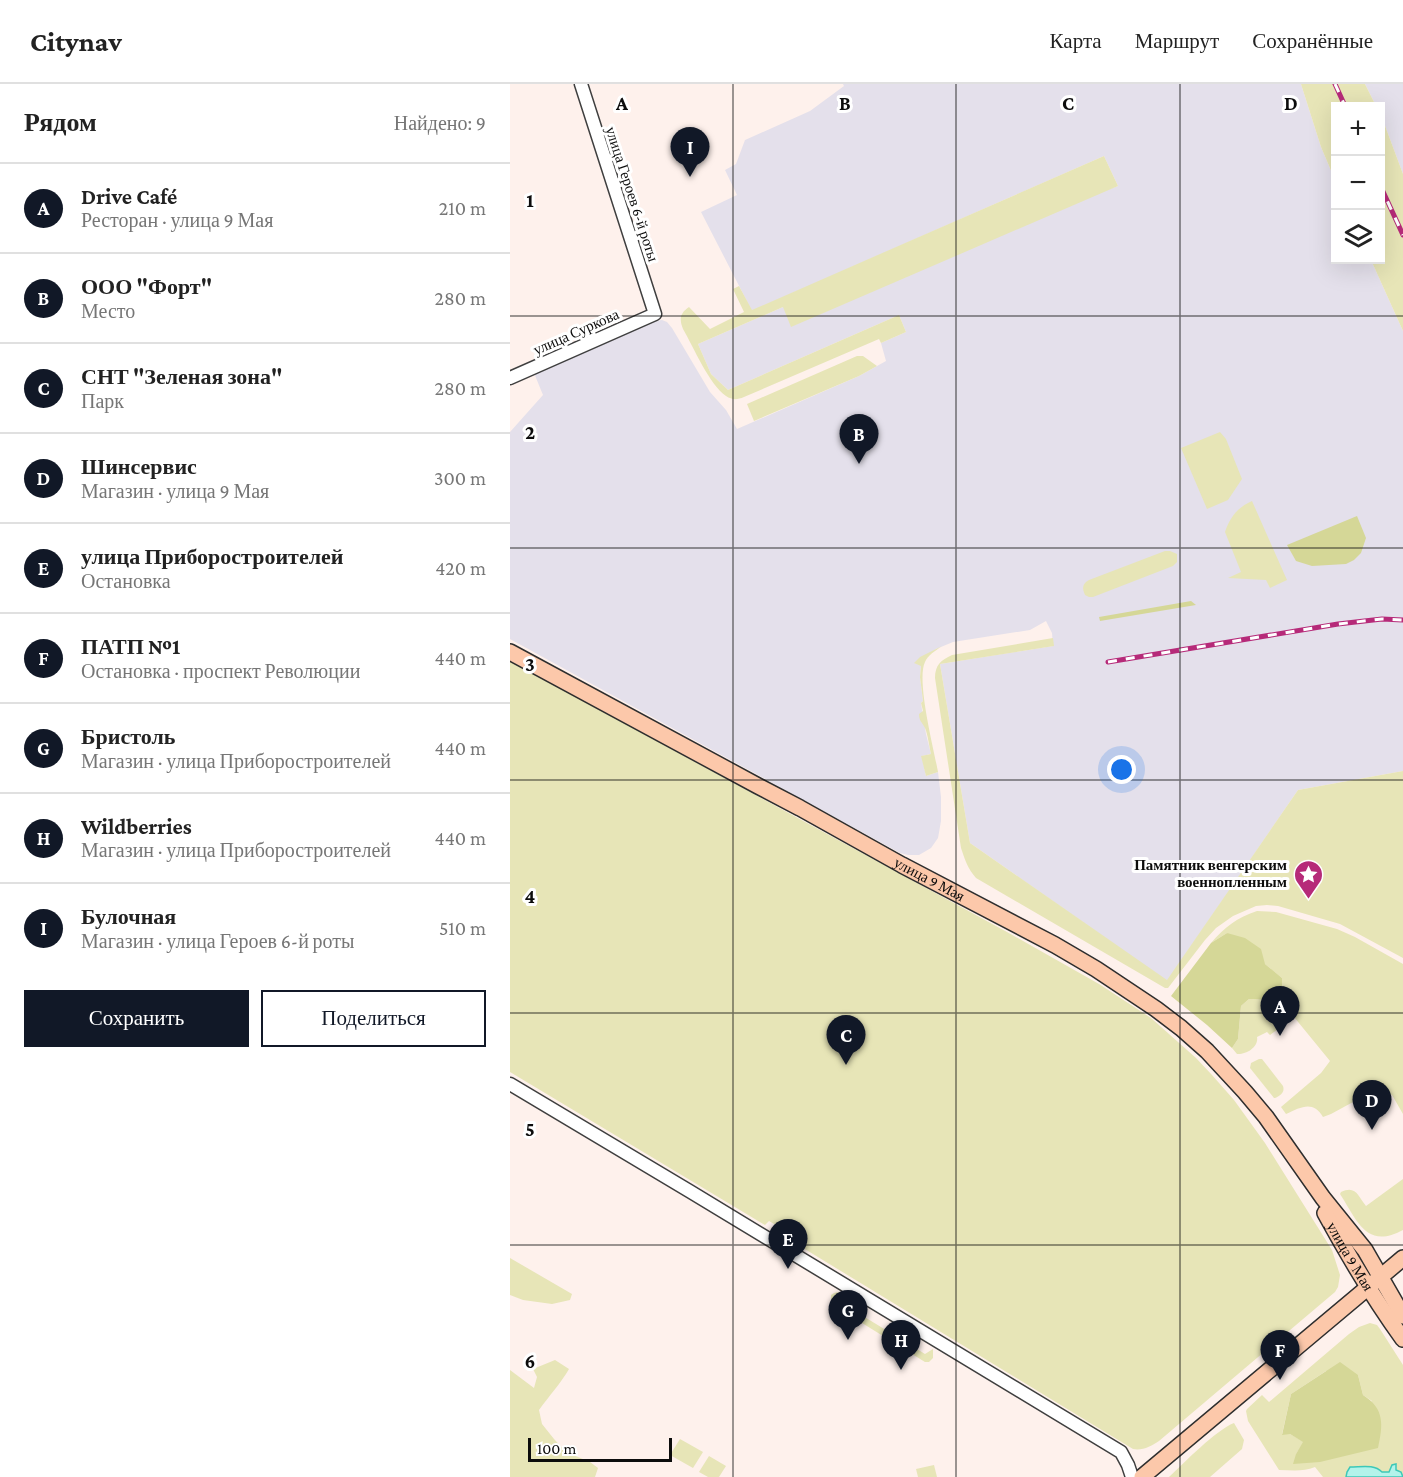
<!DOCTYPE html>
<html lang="ru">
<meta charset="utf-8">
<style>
body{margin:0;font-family:"Crimson Pro",serif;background:#f6f6f6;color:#222}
.controls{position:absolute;right:18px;top:18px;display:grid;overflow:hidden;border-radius:0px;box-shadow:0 6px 24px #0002}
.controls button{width:54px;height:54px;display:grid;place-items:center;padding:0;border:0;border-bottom:2px solid #e0e0e0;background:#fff;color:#222;font:30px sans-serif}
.scale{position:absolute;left:18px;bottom:15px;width:144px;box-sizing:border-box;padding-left:6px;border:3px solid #0c0c0c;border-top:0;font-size:16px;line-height:21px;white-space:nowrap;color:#0c0c0c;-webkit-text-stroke:4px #fff;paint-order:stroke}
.you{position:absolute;left:612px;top:686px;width:21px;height:21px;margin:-15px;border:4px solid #fff;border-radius:50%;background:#1a73e8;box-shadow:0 0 0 9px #1a73e833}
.badge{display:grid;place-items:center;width:39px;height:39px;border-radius:50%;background:#111827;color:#fff;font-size:20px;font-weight:700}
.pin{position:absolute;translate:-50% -50px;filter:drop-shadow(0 2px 3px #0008)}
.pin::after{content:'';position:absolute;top:32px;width:21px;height:18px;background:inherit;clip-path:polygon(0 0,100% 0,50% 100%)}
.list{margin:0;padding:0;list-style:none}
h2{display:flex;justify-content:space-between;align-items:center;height:78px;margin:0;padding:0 24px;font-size:26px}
h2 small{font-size:20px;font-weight:400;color:#767676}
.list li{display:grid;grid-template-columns:39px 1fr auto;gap:18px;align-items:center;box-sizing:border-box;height:90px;padding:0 24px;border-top:2px solid #e0e0e0}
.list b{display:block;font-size:22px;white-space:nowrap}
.list p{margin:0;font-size:20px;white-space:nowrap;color:#767676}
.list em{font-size:20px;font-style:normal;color:#767676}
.actions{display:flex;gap:12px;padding:18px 24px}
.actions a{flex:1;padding:14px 0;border:2px solid #111827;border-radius:0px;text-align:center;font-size:21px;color:#111827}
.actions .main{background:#111827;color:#fff}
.icon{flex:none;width:33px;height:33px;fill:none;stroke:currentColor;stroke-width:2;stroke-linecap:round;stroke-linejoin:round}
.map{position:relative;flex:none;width:893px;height:1393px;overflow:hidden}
header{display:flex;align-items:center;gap:36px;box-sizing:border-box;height:84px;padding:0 30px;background:#fff;border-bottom:2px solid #e0e0e0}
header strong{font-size:28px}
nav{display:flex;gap:33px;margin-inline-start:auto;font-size:21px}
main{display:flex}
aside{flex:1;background:#fff}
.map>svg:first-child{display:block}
.industrial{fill:#e4e0eb}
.green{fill:#e7e5b7;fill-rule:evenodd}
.forest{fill:#d5d797}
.water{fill:#b3f3ea;stroke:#3dc8b8;stroke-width:1.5}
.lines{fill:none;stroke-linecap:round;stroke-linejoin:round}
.tertiary-casing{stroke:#3f3f3f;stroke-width:15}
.secondary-casing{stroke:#2e2e2e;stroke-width:18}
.tertiary{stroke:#fff;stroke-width:12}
.secondary{stroke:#fcc8aa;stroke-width:15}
.rail-casing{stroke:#b62a79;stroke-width:5}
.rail{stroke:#fff;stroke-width:3;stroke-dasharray:9;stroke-linecap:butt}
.grid{fill:none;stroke:#0c0c0c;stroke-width:1.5;stroke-opacity:0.55}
.labels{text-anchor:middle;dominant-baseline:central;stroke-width:6;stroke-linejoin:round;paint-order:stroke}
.street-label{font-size:15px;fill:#0c0c0c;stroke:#fff}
.poi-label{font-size:15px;font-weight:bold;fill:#0c0c0c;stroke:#fff;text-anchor:end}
.grid-label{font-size:20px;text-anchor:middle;font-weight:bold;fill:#0c0c0c;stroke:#fff;stroke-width:6;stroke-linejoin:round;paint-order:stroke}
</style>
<header>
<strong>Citynav</strong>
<nav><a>Карта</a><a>Маршрут</a><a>Сохранённые</a></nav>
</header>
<main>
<aside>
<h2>Рядом<small>Найдено: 9</small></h2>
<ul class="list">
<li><span class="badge">A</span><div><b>Drive Café</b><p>Ресторан · улица 9 Мая</p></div><em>210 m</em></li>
<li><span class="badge">B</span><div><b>ООО &quot;Форт&quot;</b><p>Место</p></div><em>280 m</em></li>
<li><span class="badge">C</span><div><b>СНТ &quot;Зеленая зона&quot;</b><p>Парк</p></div><em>280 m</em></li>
<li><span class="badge">D</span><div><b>Шинсервис</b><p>Магазин · улица 9 Мая</p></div><em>300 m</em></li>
<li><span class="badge">E</span><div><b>улица Приборостроителей</b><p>Остановка</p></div><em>420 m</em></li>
<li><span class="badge">F</span><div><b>ПАТП №1</b><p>Остановка · проспект Революции</p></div><em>440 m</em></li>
<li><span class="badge">G</span><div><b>Бристоль</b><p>Магазин · улица Приборостроителей</p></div><em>440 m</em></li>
<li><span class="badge">H</span><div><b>Wildberries</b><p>Магазин · улица Приборостроителей</p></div><em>440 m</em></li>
<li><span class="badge">I</span><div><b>Булочная</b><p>Магазин · улица Героев 6-й роты</p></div><em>510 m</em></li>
</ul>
<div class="actions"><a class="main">Сохранить</a><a>Поделиться</a></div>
</aside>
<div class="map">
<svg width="893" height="1393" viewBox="0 0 893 1393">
<rect width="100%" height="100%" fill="#fef1ec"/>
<g class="industrial">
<path d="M333,0H791L811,63L825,96L826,176H861L893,247V687L788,706L657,897L460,759L430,580L543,562L542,549L536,537L520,546L443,558L426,565L405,579L411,581L410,593L413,617L411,619L416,650L421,670L412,672L416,692L428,688L431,713V737L428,754L421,764L409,771H398L390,769L0,555V348L33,311L24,289L144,237L152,236L157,238L162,244L200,308L216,326L227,345L349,292L376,277L371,259L396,248L389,231L218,306L201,290L188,260L273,223L608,102L594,72L242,227L191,128L227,111L215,86L226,80L235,56L300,27L334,2Z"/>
<path d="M855,0H893V90L871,31L870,22H866Z"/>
</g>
<g class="green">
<path d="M791,0H855L866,22H826L825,96L811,63Z"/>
<path d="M871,31L893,90V247L861,176H870Z"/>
<path d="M594,72L608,102L281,243L273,223L188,260L201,290L218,306L389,231L396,248L371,259L369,255L234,313C227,316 222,316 216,312C199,300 184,264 173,245C169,235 170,229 179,223L200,245L234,228L223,205L229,202L242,226Z"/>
<path d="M347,272H353L367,282L349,292L244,337L237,320Z"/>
<path d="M710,348L716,355L732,395L718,416L697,425L671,364Z"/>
<path d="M742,417L777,496L760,504L756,496L718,494L731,488L715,448C720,433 728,423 742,417Z"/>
<path d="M655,467H660L667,470V478L663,482L583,513H579L575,511C572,504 572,500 579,496Z"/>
<path d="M543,554L544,562L430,580L460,759L657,896L788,706L893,687V874L830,840L768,822L757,821L746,822L723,832L706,844L695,856L658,904H655L466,794C458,785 455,776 451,764L425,594C425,581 431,576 442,571Z"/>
<path d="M432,562C425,567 418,571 415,578C406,596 424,666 428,688L416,692L411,672L421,670C419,662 418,651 415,644C412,638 409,637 409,630L413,627L411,619L413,617L410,593L411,582L404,579L410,573Z"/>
<path d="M0,577L497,848L589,900L641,934L686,974L702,991L724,1016L755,1059L822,1166L830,1191L828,1203L825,1208L649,1357C642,1362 632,1367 623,1365L280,1156L283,1151L259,1137L255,1141L0,988Z"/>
<path d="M747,827L766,828L827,845L845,853L893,880V1030L882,1011L867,1005L821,1030L813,1033C803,1016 791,1023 776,1030L771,1023L811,989L820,977L784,933L760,951L757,948L747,953C749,963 736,971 727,970L722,964L728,955L731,922L739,915L756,916L772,926V894L717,849L701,859C715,843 726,834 747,827Z"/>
<path d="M749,975H752L773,1002C775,1008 771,1011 765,1014H764L740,984L741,979Z"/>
<path d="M893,1095V1146C856,1166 847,1136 830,1110L831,1108C846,1101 848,1112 856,1122Z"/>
<path d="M0,1174L62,1210L60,1216L42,1220L13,1216L0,1211Z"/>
<path d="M328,1208L334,1212L335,1221L415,1270L423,1265V1274L419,1278H415L323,1221L321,1218V1211L324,1209Z"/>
<path d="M860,1239L867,1241L870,1245L893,1281V1393L891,1388L886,1386V1381L879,1388H872C864,1380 852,1383 840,1383L837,1388L836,1393H813L805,1383C793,1388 781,1386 769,1386L738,1337L736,1327L737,1325L752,1311L759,1318L839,1250L849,1243ZM816,1287L848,1291L853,1311L862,1317L786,1370L794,1358L780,1350H772L781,1310Z"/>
<path d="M45,1276L59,1285C51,1299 39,1312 29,1326L32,1340L44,1355L56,1368L80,1378L88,1384L85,1393H0V1286L24,1304L27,1293L23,1285Z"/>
<path d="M724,1339L734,1356L732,1365L700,1393H659C674,1379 706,1346 724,1339Z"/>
<path d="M170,1355L193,1368L183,1384L160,1371Z"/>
<path d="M199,1372L216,1382L209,1393H198L189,1388Z"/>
<path d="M424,1381L427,1393H408L406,1385Z"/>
</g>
<g class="forest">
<path d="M847,432L856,454L851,469L844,476L836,480L802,482L786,477L777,461Z"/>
<path d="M681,517L686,521L590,537L589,533Z"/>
<path d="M717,849L735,854L751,865L755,880L772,894V914L780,921L772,926L756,916L739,915L731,922L728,955L722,964L697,941L661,912L701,859Z"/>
<path d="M830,1278L848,1291L853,1311C875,1325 873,1341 868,1364L810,1378L783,1380L786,1370L793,1358L780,1350L772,1351L781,1310Z"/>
</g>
<path class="water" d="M886,1380V1386L891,1388L893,1393H836L837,1388L840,1383C852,1383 864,1380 872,1388H879L882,1381Z"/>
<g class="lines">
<defs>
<g id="tertiary">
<path d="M0,294L145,230L71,0"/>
<path d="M0,1000L181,1108L611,1368L618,1381L622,1393"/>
</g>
<g id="secondary">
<path id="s1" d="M0,568L248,702L290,724L392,781L545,861L586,885L646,925L671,944L697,967L735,1008L756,1033L813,1114L855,1166L893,1232"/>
<path id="s2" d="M815,1129C839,1173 864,1215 893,1255"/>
<path d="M632,1393L893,1174"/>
</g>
</defs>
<use href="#tertiary" class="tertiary-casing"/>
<use href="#secondary" class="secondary-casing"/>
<use href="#tertiary" class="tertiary"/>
<use href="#secondary" class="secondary"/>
<defs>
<g id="rail">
<path d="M825,0L835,22"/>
<path d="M870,101L893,151"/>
<path d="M598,578L828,540L872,535L893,536"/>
</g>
</defs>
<use href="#rail" class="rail-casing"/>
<use href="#rail" class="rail"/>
</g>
<path class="grid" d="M223,0V1393M446,0V1393M670,0V1393M0,232H893M0,464H893M0,696H893M0,929H893M0,1161H893"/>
<defs>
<symbol id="sight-pin" viewBox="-11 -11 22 30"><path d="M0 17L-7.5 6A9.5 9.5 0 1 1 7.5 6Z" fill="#b62a79" stroke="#fff"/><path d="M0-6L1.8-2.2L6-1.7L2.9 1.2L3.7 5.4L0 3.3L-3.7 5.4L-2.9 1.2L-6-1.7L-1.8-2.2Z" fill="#fff"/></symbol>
</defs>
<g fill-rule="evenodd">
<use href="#sight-pin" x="782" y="774" width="33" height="45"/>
</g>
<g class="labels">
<g class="street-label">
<text transform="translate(122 110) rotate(72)">улица Героев 6-й роты</text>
<text transform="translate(66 248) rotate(-24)">улица Суркова</text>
<text stroke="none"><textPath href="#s1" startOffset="477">улица 9 Мая</textPath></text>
<text stroke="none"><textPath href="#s2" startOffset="50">улица 9 Мая</textPath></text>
</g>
<g class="poi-label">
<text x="777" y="781">Памятник венгерским<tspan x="777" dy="17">военнопленным</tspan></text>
</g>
</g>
<g class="grid-label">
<text x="112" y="26">A</text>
<text x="335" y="26">B</text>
<text x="558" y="26">C</text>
<text x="781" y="26">D</text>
<text x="20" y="123">1</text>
<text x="20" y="355">2</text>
<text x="20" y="587">3</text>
<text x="20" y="819">4</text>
<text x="20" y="1052">5</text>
<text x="20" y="1284">6</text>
</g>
</svg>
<div class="controls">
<button>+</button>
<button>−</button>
<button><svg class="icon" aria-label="layers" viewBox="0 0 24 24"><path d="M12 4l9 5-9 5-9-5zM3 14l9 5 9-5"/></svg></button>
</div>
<div class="scale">100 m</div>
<div class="you"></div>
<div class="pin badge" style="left:770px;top:952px">A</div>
<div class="pin badge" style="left:349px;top:380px">B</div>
<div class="pin badge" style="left:336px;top:981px">C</div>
<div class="pin badge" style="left:862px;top:1046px">D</div>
<div class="pin badge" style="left:278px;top:1185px">E</div>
<div class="pin badge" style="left:770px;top:1296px">F</div>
<div class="pin badge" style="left:338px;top:1256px">G</div>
<div class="pin badge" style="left:391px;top:1286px">H</div>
<div class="pin badge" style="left:180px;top:93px">I</div>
</div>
</main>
